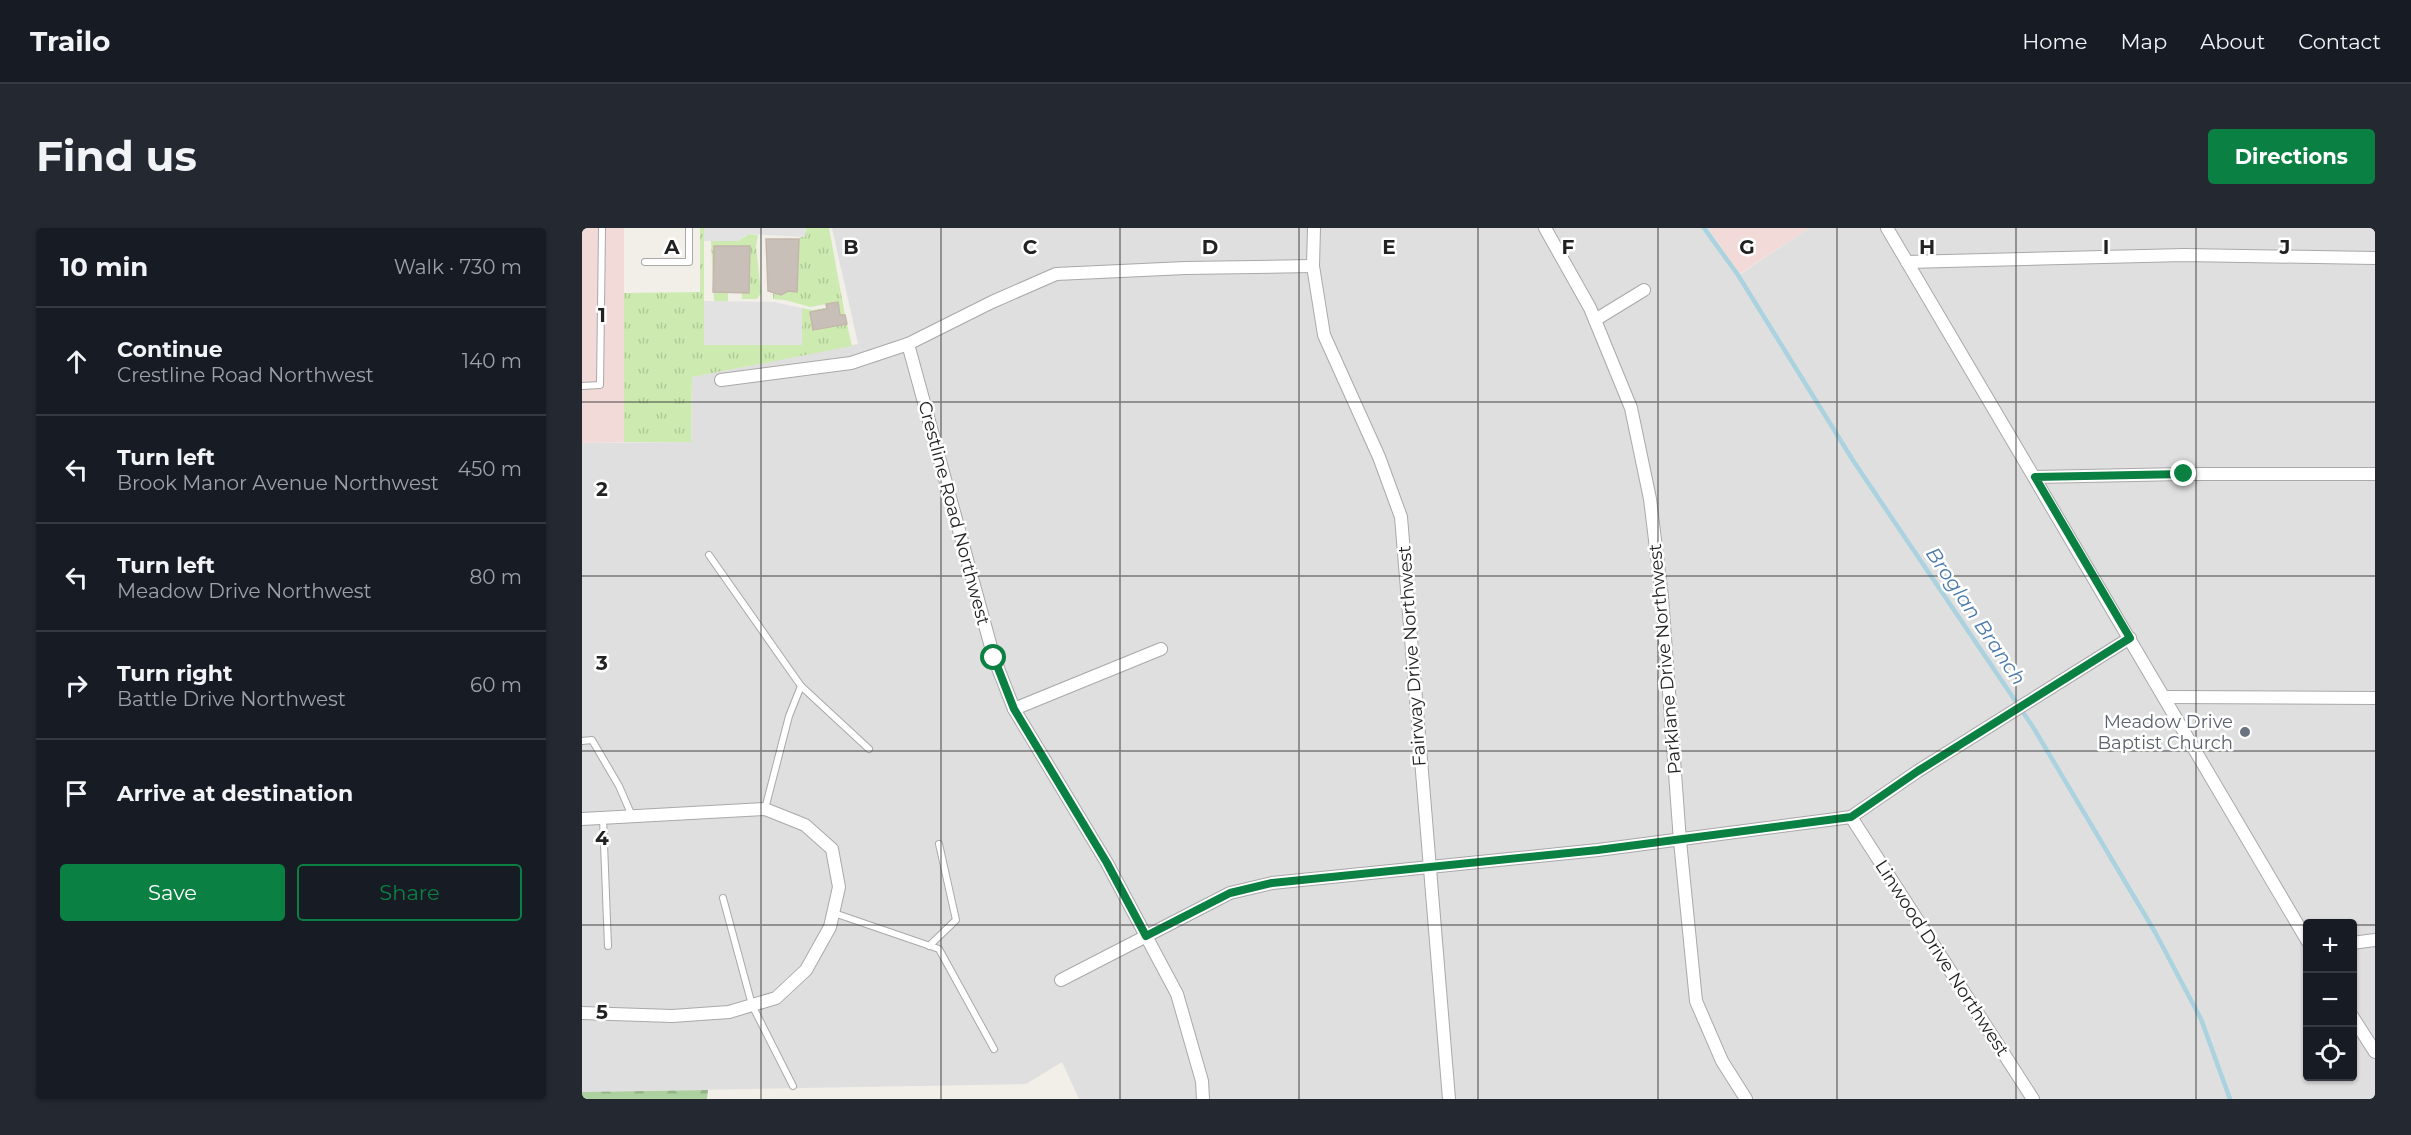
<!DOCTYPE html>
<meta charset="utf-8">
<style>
body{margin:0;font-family:Montserrat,sans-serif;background:#242831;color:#f1f3f6}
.controls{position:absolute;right:18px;bottom:18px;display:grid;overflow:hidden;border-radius:6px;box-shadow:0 2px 4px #0004}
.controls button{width:54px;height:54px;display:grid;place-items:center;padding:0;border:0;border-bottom:2px solid #363941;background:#171b24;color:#f1f3f6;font:30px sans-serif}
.stop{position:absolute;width:18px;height:18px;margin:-14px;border:4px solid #0b8043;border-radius:50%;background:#fff}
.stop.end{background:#0b8043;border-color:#fff;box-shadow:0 2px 6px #0008}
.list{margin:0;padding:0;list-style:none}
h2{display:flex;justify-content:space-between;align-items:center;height:78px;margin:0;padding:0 24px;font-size:26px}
h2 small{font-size:20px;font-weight:400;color:#9ea1a6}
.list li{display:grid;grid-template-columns:39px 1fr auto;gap:18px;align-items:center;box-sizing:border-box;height:108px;padding:0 24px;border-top:2px solid #363941}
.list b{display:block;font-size:22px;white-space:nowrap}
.list p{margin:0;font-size:20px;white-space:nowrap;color:#9ea1a6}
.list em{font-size:20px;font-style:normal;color:#9ea1a6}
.actions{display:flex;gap:12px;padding:18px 24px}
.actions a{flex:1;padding:14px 0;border:2px solid #0b8043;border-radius:6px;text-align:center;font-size:21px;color:#0b8043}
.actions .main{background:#0b8043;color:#fff}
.icon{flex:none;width:33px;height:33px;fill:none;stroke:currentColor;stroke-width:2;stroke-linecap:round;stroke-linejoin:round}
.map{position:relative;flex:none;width:1793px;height:871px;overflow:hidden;border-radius:6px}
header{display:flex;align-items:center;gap:36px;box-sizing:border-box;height:84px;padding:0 30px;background:#171b24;border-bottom:2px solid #363941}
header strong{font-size:28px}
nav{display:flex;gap:33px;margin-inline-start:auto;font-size:21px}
.intro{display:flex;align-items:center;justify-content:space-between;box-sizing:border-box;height:144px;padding:0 36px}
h1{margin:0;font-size:42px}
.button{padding:15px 27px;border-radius:6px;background:#0b8043;color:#fff;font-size:21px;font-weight:700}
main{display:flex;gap:36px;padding:0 36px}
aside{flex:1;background:#171b24;border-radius:6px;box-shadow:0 2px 4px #0004}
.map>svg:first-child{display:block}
.residential{fill:#e0dfdf;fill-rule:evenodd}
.commercial{fill:#f2dad9}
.grass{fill:url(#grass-tufts)}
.forest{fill:url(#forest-firs)}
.parking{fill:#e2e2e2}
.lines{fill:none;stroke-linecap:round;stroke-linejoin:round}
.stream{stroke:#aad3df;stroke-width:4.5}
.building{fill:#c7bfb8;stroke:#c4b6ab;stroke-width:1.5}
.lane-casing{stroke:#a9a9a9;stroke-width:8}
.street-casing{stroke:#a9a9a9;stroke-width:14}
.lane{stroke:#fff;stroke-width:6}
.street{stroke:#fff;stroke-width:12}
.route{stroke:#0b8043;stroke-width:8}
.grid{fill:none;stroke:#222;stroke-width:1.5;stroke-opacity:0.55}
.worship-dot{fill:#6b7280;stroke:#fff;stroke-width:2}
.labels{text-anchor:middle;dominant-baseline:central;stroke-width:5;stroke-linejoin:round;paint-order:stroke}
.street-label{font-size:18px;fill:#222;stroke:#fff}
.worship-label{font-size:18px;fill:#5b616d;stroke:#fff;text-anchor:end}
.water-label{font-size:20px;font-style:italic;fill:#4a7aab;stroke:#fff}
.grid-label{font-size:20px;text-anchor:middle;font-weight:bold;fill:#222;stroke:#fff;stroke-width:5;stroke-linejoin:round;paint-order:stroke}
</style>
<header>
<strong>Trailo</strong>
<nav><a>Home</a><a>Map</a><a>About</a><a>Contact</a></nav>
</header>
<div class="intro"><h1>Find us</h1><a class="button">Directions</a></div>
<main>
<aside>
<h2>10 min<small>Walk · 730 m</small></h2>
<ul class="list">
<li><svg class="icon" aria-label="ahead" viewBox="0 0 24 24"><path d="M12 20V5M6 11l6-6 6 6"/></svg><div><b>Continue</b><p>Crestline Road Northwest</p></div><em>140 m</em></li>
<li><svg class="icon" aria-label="left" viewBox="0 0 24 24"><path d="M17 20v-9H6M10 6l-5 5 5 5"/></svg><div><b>Turn left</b><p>Brook Manor Avenue Northwest</p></div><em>450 m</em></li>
<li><svg class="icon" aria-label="left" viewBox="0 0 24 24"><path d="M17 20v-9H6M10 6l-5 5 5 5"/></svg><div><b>Turn left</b><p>Meadow Drive Northwest</p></div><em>80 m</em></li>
<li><svg class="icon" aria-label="right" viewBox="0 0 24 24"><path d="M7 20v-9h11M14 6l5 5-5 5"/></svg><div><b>Turn right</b><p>Battle Drive Northwest</p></div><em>60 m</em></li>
<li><svg class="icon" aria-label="arrive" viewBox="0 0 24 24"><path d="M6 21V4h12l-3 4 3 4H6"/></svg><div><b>Arrive at destination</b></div></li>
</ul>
<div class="actions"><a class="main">Save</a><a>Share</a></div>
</aside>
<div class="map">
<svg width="1793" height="871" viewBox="0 0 1793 871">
<defs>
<pattern id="grass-tufts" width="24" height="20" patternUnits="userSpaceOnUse" patternTransform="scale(1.5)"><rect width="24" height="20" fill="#cdebb0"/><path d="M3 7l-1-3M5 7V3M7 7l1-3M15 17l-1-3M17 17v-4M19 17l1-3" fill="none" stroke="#b0c997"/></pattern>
<pattern id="forest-firs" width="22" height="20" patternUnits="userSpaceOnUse" patternTransform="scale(1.5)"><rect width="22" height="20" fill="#add19e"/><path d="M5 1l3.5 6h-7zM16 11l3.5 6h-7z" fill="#95b388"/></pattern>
</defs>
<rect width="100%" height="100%" fill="#f2efe9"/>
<path class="residential" d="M250,0H1127L1157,47L1227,0H1793V871H497L480,834L444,856L0,864V215L109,214L110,149L276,116ZM1726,696H1770V848H1726Z"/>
<g class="commercial">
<path d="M0,0H42V214L0,215Z"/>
<path d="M1127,0H1227L1156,47Z"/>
</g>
<g class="grass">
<path d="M118,0H122V116L219,117L220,80L230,82L244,80L265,96L270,118L110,149L109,214H42V65L118,64Z"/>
<path d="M224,0H247L263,87H258L256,74L228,79L203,72L191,71V64L199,66L206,63L215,64L217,11L218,9H223Z"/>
<path d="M167,6L176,7L174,18L179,65L175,71H160V64H167L168,18H133L131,64H146V74L132,73L129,13H156Z"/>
</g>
<path class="forest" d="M126,862L125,871H0V864Z"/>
<g class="parking">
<path d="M122,0H224L223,9L167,6L156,13H122Z"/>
<path d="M122,73L192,74L220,80V117H122Z"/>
</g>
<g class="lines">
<path class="stream" d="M1122,0L1156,47L1272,234L1451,499L1573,704L1619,791L1648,871"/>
</g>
<g class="building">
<path d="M184,11H217L215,64L206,63L199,67L186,63Z"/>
<path d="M132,18H168L167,65L131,64Z"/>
<path d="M256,74L258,87H263L265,96L231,102L228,84L245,81L244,76Z"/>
</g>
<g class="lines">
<defs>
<g id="lane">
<path d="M63,34H107V0"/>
<path d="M0,158L18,157L20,0"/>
<path d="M127,327L219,458L207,488L183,581"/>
<path d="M219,458L287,521"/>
<path d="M0,513L10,512L37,558L50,588"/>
<path d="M21,590L26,718"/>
<path d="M141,670L170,777L211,858"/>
<path d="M252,685L357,721L412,821"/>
<path d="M347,718L374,692L357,616"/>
</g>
<g id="street">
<path d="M732,0L731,38L742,107L797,229L819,289L867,871"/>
<path d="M963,0L1008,80L1049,180L1068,271L1080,369L1098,613L1114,773L1140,833L1164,871"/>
<path d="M1305,0L1726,714"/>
<path d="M1325,34L1602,27L1793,30"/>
<path d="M1013,92L1062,62"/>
<path d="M326,116L412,430L432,481L525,635L595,766L620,853L621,871"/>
<path d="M139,152L269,135L326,116L410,74L474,46L603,40L731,38"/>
<path d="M1453,249L1601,246H1793"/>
<path d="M1583,469L1793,470"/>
<path d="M432,481L579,421"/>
<path d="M1269,589L1451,871"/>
<path d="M0,591L183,581L223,597L250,621L257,659L248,699L224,742L194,770L147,784L90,788L0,785"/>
<path d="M1770,715L1793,712"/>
<path d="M479,752L648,665L690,655L1016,622L1269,589L1336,543L1548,410"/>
<path d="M1770,788L1793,824"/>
</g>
</defs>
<use href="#lane" class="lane-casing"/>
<use href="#street" class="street-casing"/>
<use href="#lane" class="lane"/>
<use href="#street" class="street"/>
</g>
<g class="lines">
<path class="route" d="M412,430L432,481L525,635L564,708L648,665L690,655L1016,622L1269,589L1336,543L1548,410L1453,249L1602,246"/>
</g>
<path class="grid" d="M179,0V871M359,0V871M538,0V871M717,0V871M896,0V871M1076,0V871M1255,0V871M1434,0V871M1614,0V871M0,174H1793M0,348H1793M0,523H1793M0,697H1726M1770,697H1793"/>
<circle class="worship-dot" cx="1663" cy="504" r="6"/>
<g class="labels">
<g class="street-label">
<text transform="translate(372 285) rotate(75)">Crestline Road Northwest</text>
<text transform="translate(830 428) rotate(-94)">Fairway Drive Northwest</text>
<text transform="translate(1083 431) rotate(-95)">Parklane Drive Northwest</text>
<text transform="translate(1360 730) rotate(57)">Linwood Drive Northwest</text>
</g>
<g class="worship-label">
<text x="1651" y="494">Meadow Drive<tspan x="1651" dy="21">Baptist Church</tspan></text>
</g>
<g class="water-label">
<text transform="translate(1394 388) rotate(56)">Broglan Branch</text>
</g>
</g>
<g class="grid-label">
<text x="90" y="26">A</text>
<text x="269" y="26">B</text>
<text x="448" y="26">C</text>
<text x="628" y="26">D</text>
<text x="807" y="26">E</text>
<text x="986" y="26">F</text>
<text x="1165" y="26">G</text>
<text x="1345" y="26">H</text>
<text x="1524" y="26">I</text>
<text x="1703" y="26">J</text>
<text x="20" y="94">1</text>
<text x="20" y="268">2</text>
<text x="20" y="442">3</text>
<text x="20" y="617">4</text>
<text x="20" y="791">5</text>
</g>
</svg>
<div class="controls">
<button>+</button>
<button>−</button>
<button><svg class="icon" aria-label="locate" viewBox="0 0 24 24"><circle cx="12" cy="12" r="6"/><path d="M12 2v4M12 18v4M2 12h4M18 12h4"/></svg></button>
</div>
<div class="stop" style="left:412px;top:430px"></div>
<div class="stop end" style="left:1602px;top:246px"></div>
</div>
</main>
